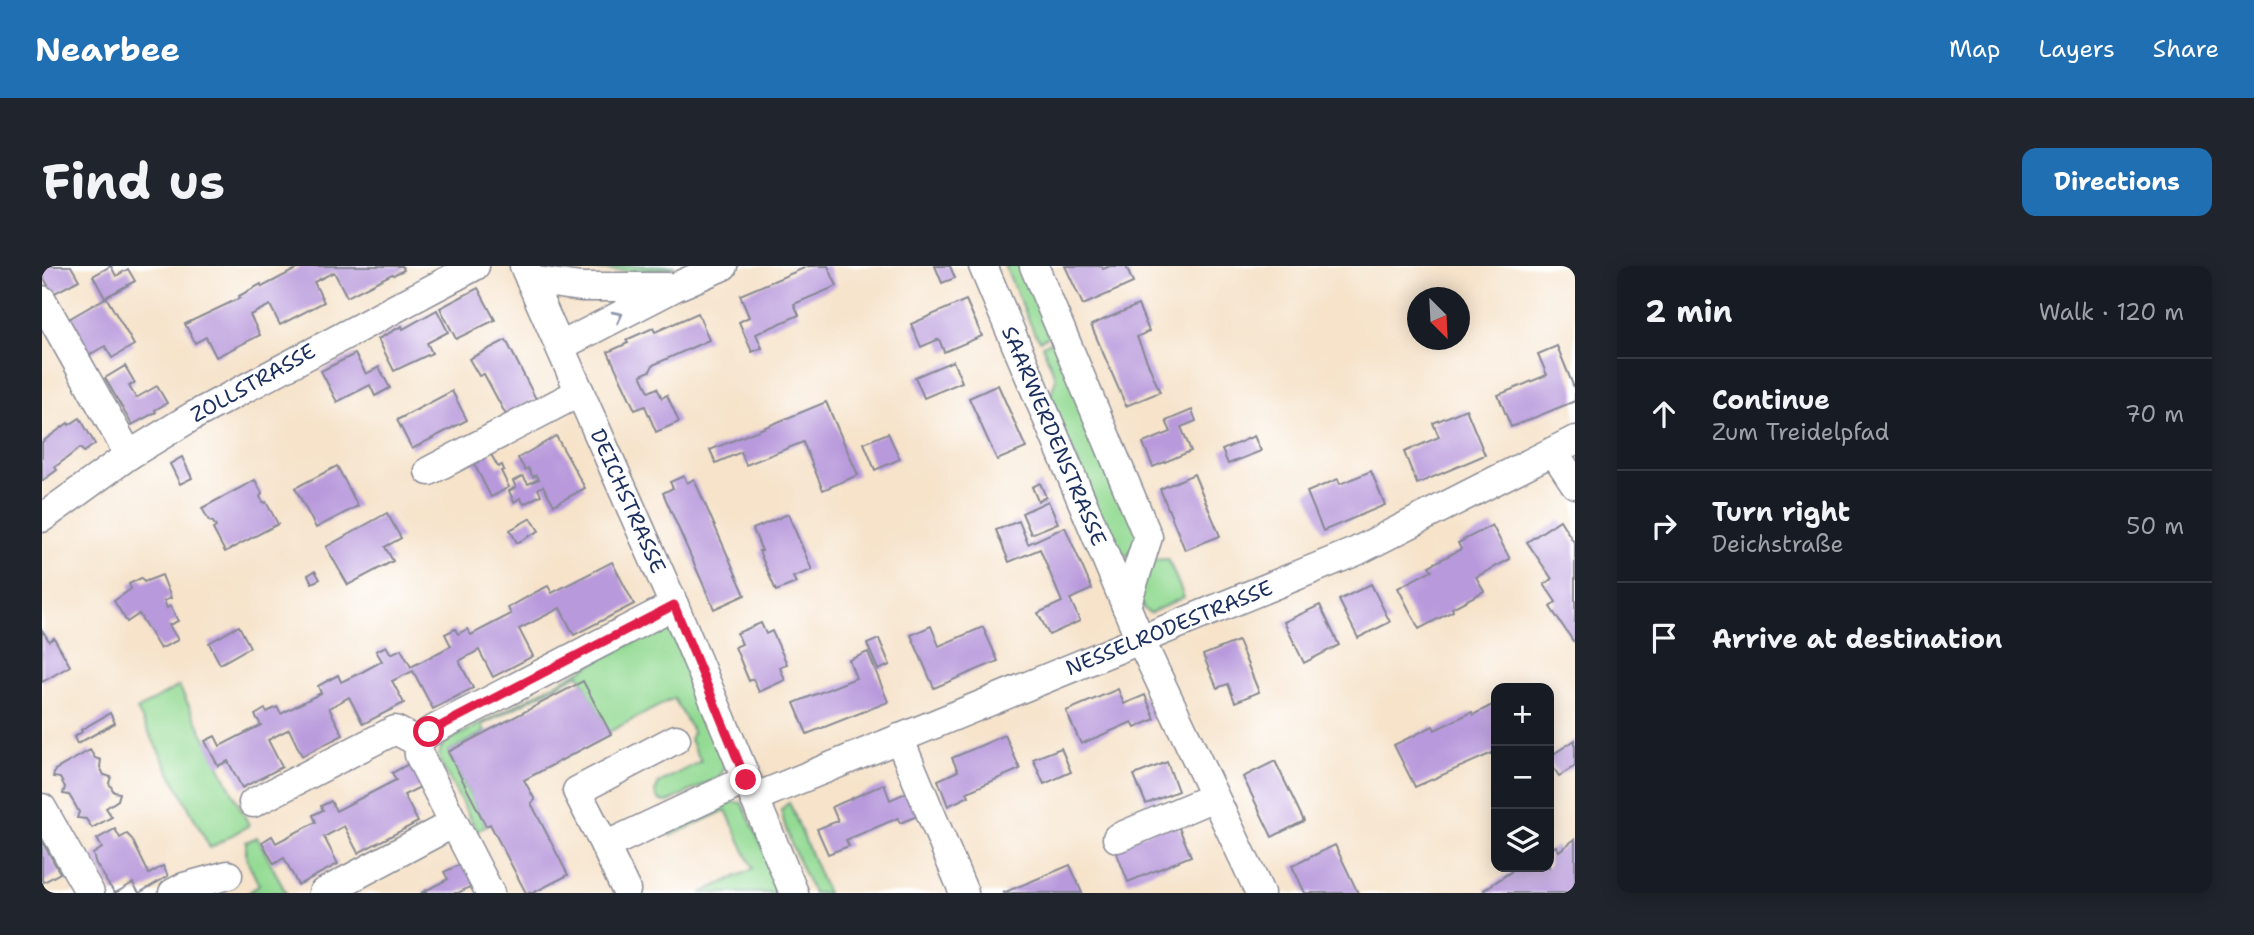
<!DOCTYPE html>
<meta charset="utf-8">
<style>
body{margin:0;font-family:"Shantell Sans",sans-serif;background:#20242c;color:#f1f3f6}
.controls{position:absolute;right:21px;bottom:21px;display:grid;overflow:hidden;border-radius:14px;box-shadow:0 4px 18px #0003}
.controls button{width:63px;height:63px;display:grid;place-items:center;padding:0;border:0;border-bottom:2px solid #363941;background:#171b24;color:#f1f3f6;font:35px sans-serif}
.compass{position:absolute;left:1365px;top:21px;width:63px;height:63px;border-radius:50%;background:#171b24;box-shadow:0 4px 18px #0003;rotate:156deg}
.stop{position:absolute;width:21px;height:21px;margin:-16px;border:5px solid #e11d48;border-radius:50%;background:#fff}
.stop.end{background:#e11d48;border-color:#fff;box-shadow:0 2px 7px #0008}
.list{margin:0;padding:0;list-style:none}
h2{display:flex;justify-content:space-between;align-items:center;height:91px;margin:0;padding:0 28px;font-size:30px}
h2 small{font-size:23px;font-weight:400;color:#9ea1a6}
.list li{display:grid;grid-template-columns:46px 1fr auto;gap:21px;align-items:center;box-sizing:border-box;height:112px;padding:0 28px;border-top:2px solid #363941}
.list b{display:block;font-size:26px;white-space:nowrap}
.list p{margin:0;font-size:23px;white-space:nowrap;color:#9ea1a6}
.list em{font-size:23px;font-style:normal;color:#9ea1a6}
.icon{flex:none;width:38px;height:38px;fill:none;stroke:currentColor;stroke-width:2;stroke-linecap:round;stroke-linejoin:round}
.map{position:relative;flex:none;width:1533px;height:627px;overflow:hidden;border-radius:14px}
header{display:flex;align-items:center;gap:42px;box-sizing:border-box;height:98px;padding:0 35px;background:#1f6fb2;color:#fff}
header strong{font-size:33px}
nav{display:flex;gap:38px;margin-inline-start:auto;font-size:24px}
.intro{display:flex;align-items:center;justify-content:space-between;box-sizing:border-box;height:168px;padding:0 42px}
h1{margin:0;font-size:49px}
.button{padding:18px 32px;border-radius:14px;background:#1f6fb2;color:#fff;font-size:24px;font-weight:700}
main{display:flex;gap:42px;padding:0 42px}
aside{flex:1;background:#171b24;border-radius:14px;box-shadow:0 4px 18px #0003}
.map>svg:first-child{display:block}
.green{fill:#93da93;stroke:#578478;stroke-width:2}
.building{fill:#b899db}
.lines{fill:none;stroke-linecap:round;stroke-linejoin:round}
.minor-casing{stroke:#888994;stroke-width:31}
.minor{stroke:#fff;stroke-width:28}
.oneway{stroke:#8d97ae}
.route{stroke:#e11d48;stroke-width:9}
.labels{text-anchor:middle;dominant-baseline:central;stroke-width:5;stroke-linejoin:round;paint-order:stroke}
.street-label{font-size:21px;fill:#1b2f5e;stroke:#fff}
</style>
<header>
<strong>Nearbee</strong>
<nav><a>Map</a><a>Layers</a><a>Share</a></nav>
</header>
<div class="intro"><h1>Find us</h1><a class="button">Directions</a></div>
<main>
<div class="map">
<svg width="1533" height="627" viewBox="0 0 1533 627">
<rect width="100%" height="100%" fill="#fff"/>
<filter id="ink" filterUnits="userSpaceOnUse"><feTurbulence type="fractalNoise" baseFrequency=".0143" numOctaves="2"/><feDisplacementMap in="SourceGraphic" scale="14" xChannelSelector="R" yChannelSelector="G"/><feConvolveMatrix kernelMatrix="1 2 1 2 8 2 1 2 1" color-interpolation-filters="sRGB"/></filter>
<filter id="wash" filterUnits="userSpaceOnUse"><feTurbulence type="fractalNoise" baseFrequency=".00686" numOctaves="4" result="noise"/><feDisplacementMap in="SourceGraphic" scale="28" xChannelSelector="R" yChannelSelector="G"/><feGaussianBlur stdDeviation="1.57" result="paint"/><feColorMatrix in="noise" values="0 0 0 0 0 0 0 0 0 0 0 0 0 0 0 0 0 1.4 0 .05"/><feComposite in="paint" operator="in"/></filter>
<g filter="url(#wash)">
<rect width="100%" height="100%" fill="#f6e3ca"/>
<g class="green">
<path d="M532,0H633C610,10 556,3 529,2Z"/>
<path d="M963,0H984L1013,68L998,74L992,66Z"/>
<path d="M1016,73L1098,268L1086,290L1074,285L1008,132L1014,112L1000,79Z"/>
<path d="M1126,293L1142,331L1108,347L1102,343L1096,330L1107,294Z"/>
<path d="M620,361L627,362L682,487L683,499L678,511L626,536C618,536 615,533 613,526L617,517L659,495L648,474L651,466L632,432L567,466L537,408L440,459L443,466L406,486L444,560L435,565L397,494C397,485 398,482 404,476Z"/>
<path d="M137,420L207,559L168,582L95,444Z"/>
<path d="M690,536L700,537L735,613L731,627H659L711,603L684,544L628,570L625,563Z"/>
<path d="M747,536L785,627H771C759,600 745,573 739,544Z"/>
<path d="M215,571L244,627H206L217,619L204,592V576Z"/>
</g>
<g id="blocks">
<g class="building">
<path d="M0,0H29L37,14L11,28L0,9Z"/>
<path d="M69,0L74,10L86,3L93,15L64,31L92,79L70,92L63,80L45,90L25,54L63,32L51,10Z"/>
<path d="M260,0H360L362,4L351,9L350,8L305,31L292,6L272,16L282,36L238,59L228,39L208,49L218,69L174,91L164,71L153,77L143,58L198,32L197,30L219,18L220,21Z"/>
<path d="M767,0H786L795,20L752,38L757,49L714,68L720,82L710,86L697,56L707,51L698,29Z"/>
<path d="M893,0H908L913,12L900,17Z"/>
<path d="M1023,0H1060L1061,3L1068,0H1084L1091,17L1041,39Z"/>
<path d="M436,22L453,54L414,73L398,42Z"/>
<path d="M924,34L940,70L902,86L897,73L879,81L869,58Z"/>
<path d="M1096,39L1107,65L1095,71L1118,126L1084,140L1049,59Z"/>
<path d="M395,44L406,66L385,77L390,87L352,105L336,73L360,60L361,63Z"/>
<path d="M656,47L667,74L611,99L608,105L599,109L607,126L615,122L620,132L625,129L637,156L614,166L603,140L593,144L566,86L586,77L584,74L611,62L613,66Z"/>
<path d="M464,74L494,133L464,149L442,108L437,110L427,93Z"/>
<path d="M1515,80L1533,124V135L1469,161L1456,129L1505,109L1496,88Z"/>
<path d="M313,88L324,108L337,101L348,122L333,130L328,119L295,136L279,105Z"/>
<path d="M911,95L920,116L882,132L873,111Z"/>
<path d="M83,100L93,117L87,120L94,132L115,120L125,137L113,144L114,146L90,159L63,112Z"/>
<path d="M956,119L984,182L955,194L927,132Z"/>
<path d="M410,125L425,154L370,183L355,154Z"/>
<path d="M784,136L816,209L781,224L761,176L704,199L699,186L674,197L668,184Z"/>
<path d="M1424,143L1443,189L1375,218L1362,186L1397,171L1391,157Z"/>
<path d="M1150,144L1154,155L1139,161L1149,185L1111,201L1101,177L1129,166L1124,155Z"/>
<path d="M38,152L53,178L42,186L38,182L13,201L15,204L0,215V176L26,157L27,159Z"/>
<path d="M846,167L858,193L833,204L822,177Z"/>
<path d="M514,170L543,222L512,239L501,220L496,223L499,229L482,238L478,232L472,236L467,225L474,221L471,215L481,210L486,218L497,213L494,209L491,211L486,202L483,204L476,192Z"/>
<path d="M1212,170L1219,185L1186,198L1180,184Z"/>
<path d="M446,183L456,201L460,199L462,204L459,205L467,221L449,231L429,192Z"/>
<path d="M140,191L150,212L138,218L128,198Z"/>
<path d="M295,200L316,240L274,262L253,222Z"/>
<path d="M1329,205L1343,239L1281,265L1265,226L1296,213L1298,218Z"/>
<path d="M1152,208L1178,270L1143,284L1118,223Z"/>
<path d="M642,210L645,217L652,213L703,329L672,343L621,227L631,222L628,216Z"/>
<path d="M213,214L220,227L218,231L222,237L224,236L236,258L183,286L171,263L174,261L171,256L167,255L160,242Z"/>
<path d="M998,217L1004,231L996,235L990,221Z"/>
<path d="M1006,235L1016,257L989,268L980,247Z"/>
<path d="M345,247L359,272L343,281L351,295L306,319L284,281Z"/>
<path d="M746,248L770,304L751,311L754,317L734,325L717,285H720L711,263Z"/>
<path d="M489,252L497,265L475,277L468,264Z"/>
<path d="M1518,254L1533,278V374L1531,375L1508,341L1514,336L1502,318L1510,313L1485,276Z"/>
<path d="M977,255L986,278L1023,261L1050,323L1028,333L1038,355L1007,369L996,347L1020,336L998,283L967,296L954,264Z"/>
<path d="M1450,259L1468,293L1434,311L1442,325L1410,342L1411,345L1377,363L1356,322L1390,304L1387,300L1419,283L1416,277Z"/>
<path d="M570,296L592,338L532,369L518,342L477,363L491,390L451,411L437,384L417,395L431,422L391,443L371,405L350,415L362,437L321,458L307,431L287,442L301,469L260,490L247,463L226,474L240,501L200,522L186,495L176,500L163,475L173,470L178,480L219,459L213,449L223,443L225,446L235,441L239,448L279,427L276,420L296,409L299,416L320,406L340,395L334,385L344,380L349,388L359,383L369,401L409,380L403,368L413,363L416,368L425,363L429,369L469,348L466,342L496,325L506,320L510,327Z"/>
<path d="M273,305L278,313L270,317L266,309Z"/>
<path d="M120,309L129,332L122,335L125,342L128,340L136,355L127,359L136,374L118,383L97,348L85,356L72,335L89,323L87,318L99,312L102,316Z"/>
<path d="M1329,318L1348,356L1316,372L1297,334Z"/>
<path d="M1278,339L1297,379L1262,397L1242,356Z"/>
<path d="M719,357L724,368L730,365L745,398L738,402L743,414L717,426L711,413L707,415L693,381L700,378L695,367Z"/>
<path d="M197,360L208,381L178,398L167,377Z"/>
<path d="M889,360L897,380L941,361L956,395L892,422L869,369Z"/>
<path d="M0,364L7,375L12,372L28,400L0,416Z"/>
<path d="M837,373L848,399L836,404L825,378Z"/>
<path d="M1196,375L1217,426L1193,436L1186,418L1175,422L1161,389Z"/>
<path d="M826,386L846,436L765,468L752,437L814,412L807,394Z"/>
<path d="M541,415L569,468L482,514L493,534L489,537L526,609L491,627H484L448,558L444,560L406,486Z"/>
<path d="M1076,423L1082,438L1103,429L1113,453L1093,462L1090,456L1039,478L1024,445Z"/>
<path d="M1454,437V490L1452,491L1450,487L1373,521L1352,479L1391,460L1393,464L1430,446L1431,449Z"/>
<path d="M68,447L73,457L35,478L32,471L40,466L39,464Z"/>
<path d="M963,469L978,503L925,526L927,530L906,540L896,514L916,505L910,492Z"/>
<path d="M1533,474V500L1517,510L1507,495V491Z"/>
<path d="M1019,482L1029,506L1002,518L991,493Z"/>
<path d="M48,484L53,492L59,494L58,501L62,509L69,511L67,517L72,526L78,527L76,534L64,542L70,551L50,562L44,553L35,552L37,546L32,537L27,529L21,528L23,521L18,512L11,511L13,504Z"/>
<path d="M1233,495L1262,555L1230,571L1201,511Z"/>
<path d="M370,496L382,519L362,529L376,556L316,587L302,560L282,571L296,598L256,619L242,592L232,598L220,576L230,570L234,577L274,556L271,549L281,544L279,540L289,535L294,545L354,514L350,507Z"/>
<path d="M1125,496L1136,525L1104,538L1092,509Z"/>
<path d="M842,518L848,534L868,525L878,549L858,557L856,552L804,574L807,580L786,588L775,563L796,555L790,541Z"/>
<path d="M1134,555L1149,590L1086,616L1072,580Z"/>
<path d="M73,563L78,572L85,568L90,573L107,608L121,600L126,610L97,627L91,617L73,627L64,615V613L54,598L51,588L60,582L55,573Z"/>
<path d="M1533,573V624L1529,627H1445L1442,624L1476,601L1480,603L1483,601H1507V585L1514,580L1517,585Z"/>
<path d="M0,575L18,607L0,617Z"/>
<path d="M1293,579L1316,627H1263L1250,600Z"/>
<path d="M423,596L434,618L416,627H379L406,613L402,606Z"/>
<path d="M1028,599L1040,627H961L990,615Z"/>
</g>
</g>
</g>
<g filter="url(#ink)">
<use href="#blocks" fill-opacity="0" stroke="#888994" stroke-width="2"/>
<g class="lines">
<defs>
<g id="minor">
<path d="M482,0L632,339L752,627"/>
<path d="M941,0L1098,373L1218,627"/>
<path d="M992,0L1106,271L1084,340"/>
<path d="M488,14L539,21H626"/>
<path d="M0,34L87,189"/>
<path d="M519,80L633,21L681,0"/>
<path d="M1512,186L1533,218"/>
<path d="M387,205L538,126"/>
<path d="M0,252L87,189L151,150L433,0"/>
<path d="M857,472L922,627"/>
<path d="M712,532L1315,285L1533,174"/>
<path d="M211,537L353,464L376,476"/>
<path d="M0,542L48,627"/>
<path d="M1075,572L1172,531"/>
<path d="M563,580L535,525L634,473"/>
<path d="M584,624L563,580L704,514"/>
<path d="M131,627L142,621L186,609"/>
<path d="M281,627L412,557"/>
<path d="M448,627L377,489L376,476L387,466L632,339"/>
</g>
</defs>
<use href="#minor" class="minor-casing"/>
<use href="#minor" class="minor"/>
</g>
<defs><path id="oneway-chevron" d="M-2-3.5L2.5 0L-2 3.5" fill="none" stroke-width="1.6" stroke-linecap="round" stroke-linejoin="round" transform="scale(1.75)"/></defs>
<use class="oneway" href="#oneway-chevron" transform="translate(576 50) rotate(-27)"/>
</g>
<g class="lines" filter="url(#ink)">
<path class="route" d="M387,466L632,339L704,514"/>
</g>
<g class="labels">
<g class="street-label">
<text transform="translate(211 117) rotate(-29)">ZOLLSTRASSE</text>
<text transform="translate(1012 170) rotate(67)">SAARWERDENSTRASSE</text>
<text transform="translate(586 235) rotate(66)">DEICHSTRASSE</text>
<text transform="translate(1127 362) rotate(-22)">NESSELRODESTRASSE</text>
</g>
</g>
</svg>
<div class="controls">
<button>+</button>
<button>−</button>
<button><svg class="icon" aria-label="layers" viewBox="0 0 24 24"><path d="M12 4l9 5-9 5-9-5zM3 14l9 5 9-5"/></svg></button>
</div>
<svg class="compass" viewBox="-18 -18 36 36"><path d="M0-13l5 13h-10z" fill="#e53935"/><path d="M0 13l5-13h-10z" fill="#9ea1a6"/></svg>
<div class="stop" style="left:387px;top:466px"></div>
<div class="stop end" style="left:704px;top:514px"></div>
</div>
<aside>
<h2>2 min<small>Walk · 120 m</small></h2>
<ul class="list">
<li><svg class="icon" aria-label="ahead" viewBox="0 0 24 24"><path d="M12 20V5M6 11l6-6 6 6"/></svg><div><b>Continue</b><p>Zum Treidelpfad</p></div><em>70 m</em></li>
<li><svg class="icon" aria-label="right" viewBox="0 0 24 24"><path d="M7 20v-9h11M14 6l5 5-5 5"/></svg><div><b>Turn right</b><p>Deichstraße</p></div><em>50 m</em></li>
<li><svg class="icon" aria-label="arrive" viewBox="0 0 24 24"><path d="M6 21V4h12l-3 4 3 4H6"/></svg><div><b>Arrive at destination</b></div></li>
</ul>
</aside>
</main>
